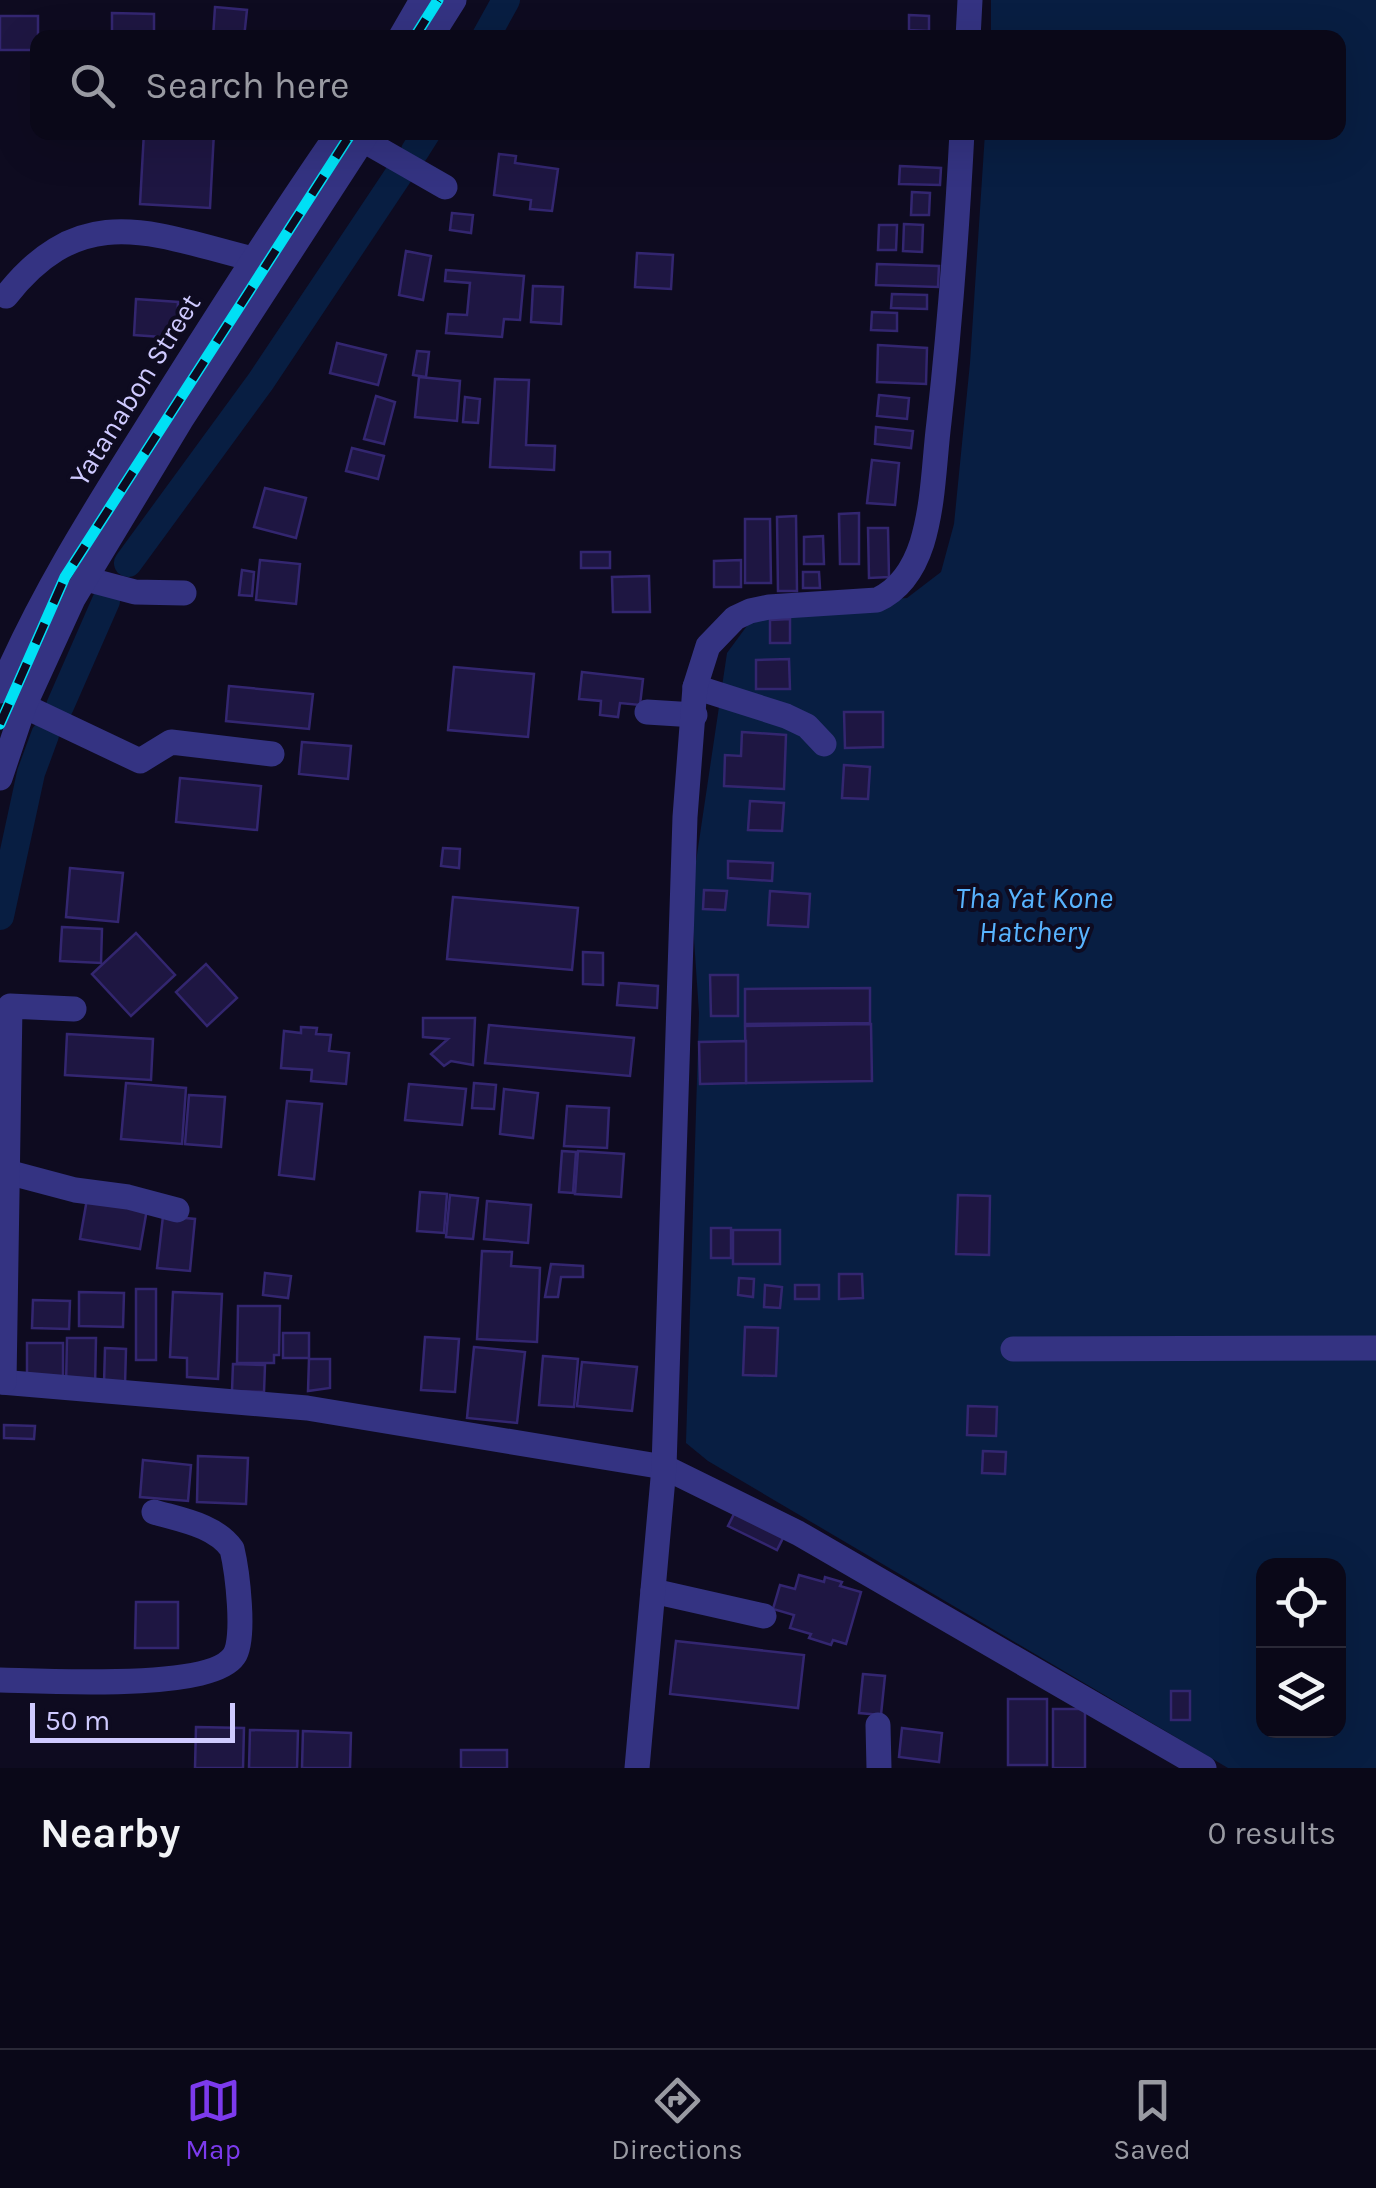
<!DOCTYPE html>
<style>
body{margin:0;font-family:Karla,sans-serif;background:#181625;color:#f1f3f6}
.controls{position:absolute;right:30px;bottom:30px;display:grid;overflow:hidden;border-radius:20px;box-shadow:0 10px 40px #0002}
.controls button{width:90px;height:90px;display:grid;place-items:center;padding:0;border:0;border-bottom:2px solid #2a2937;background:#0a0818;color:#f1f3f6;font:50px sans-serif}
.scale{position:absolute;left:30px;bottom:25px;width:205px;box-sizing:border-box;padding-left:10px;border:5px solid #cfcaff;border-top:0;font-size:28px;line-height:35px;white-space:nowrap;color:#cfcaff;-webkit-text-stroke:8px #0e0b20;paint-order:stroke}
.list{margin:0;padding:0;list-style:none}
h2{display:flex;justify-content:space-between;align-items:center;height:130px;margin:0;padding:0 40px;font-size:42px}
h2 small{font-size:32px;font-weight:400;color:#999aa2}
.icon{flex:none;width:55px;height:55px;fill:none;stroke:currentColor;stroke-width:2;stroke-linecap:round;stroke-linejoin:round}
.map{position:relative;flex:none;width:1376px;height:1768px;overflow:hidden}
.search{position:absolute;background:#0a0818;box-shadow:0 10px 40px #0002;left:30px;right:30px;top:30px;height:110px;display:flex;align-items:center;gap:25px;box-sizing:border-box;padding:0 35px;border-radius:20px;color:#999aa2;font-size:38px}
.sheet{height:280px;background:#0a0818}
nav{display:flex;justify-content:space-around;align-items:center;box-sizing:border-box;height:140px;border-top:2px solid #2a2937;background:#0a0818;font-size:28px;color:#999aa2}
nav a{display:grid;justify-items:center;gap:5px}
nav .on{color:#7c3aed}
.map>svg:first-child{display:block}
.water{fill:#081e42;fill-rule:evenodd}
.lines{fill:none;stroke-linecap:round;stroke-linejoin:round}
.canal{stroke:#081e42;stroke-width:28}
.building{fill:#1e1642;stroke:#332670;stroke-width:2.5}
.minor{stroke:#343382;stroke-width:25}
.rail-casing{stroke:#00e0f5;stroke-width:11}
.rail{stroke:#0e0b20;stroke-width:8;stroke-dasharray:22;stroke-linecap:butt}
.labels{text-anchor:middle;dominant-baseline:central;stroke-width:8;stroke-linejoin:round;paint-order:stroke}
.street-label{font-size:28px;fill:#cfcaff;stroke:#0e0b20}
.water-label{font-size:30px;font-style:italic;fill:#58b4ff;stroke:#0e0b20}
</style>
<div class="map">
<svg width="1376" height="1768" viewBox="0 0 1376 1768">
<rect width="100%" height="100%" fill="#0e0b20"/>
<path class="water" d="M991,0H1376V1768H1228L708,1461L686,1443L699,1013L691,895L727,653L752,619L864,601L907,598L941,572L954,524L970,363L985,133L1338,132V38L991,37ZM1264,1566H1338V1730H1264Z"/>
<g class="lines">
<g class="canal">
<path d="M485,38L506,0"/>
<path d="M415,151L427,132"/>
<path d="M128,563L261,381L401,171"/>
<path d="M60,706L106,601"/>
<path d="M0,916L31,773L45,735"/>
</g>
</g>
<g class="building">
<path d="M215,7L247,10L244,38H213Z"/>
<path d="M112,13L154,14V38H112Z"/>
<path d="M909,15L929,16V31L909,30Z"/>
<rect x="0" y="16" width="38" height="34"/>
<path d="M144,132H214L210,208L140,204Z"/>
<path d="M499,154L516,156L515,163L558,169L552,211L530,209L531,200L494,195Z"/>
<path d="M900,166L941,168L940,185L899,184Z"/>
<path d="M912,192L930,193L929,215H911Z"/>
<path d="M452,213L473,215L471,233L450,230Z"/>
<path d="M904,224L923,225L922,252L903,251Z"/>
<path d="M879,225H897L896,250H878Z"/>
<path d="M406,251L431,256L423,300L399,295Z"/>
<path d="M637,253L673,255L671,289L635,287Z"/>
<path d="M877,264L939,266L938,287L876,285Z"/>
<path d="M446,270L524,276L520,320L504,319L502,337L446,333L448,314L467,315L470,283L445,281Z"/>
<path d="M533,286L563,287L561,324L531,322Z"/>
<path d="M892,294L927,295V309L891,308Z"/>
<path d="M136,299L178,302L176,338L134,335Z"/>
<path d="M872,312L897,313V331L871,330Z"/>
<path d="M337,343L386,355L378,385L330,373Z"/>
<path d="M878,345L927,348L926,384L877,382Z"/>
<path d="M417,351L429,352L426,377L413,375Z"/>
<path d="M419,377L460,381L457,421L415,417Z"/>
<path d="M495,379L529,380L526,445L555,446L554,470L490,467Z"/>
<path d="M879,395L909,398L907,419L877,416Z"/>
<path d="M376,396L395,402L384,444L364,439Z"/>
<path d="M465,397L480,399L478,423L463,422Z"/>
<path d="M876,427L913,431L911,448L875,444Z"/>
<path d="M352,448L384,456L378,479L346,471Z"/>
<path d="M872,460L899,463L895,505L867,503Z"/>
<path d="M265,488L306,498L296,538L254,527Z"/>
<path d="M859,513V564H840L839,514Z"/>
<path d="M796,516L797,591H778L777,517Z"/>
<path d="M745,519H770L771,583H745Z"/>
<path d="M868,528H888L889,577L869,578Z"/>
<path d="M823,536L824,564H804V537Z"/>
<rect x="581" y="552" width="29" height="16"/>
<path d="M260,560L300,564L296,604L256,600Z"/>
<path d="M741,560V587H714V561Z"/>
<path d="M242,570L254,572L252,596L239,595Z"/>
<path d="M803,572H819L820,588H803Z"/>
<path d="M649,576L650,612H613L612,577Z"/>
<path d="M790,619V643H770V620Z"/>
<path d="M789,659L790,689H756V660Z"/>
<path d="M454,667L534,674L528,737L448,730Z"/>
<path d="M582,672L643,679L640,705L620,703L618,717L600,715L601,701L579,699Z"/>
<path d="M229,686L313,694L309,729L226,721Z"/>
<path d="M844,712H883V747L845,748Z"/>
<path d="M742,732L786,735L784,789L724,786L725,755L741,756Z"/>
<path d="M302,742L351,746L348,779L299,774Z"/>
<path d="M844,765L870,767L868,799L842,798Z"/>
<path d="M180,778L261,786L257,830L176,822Z"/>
<path d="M750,801L784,803L782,831L748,830Z"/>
<path d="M443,848L460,849L459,868L441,866Z"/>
<path d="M728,861L773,863L772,881L728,878Z"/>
<path d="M70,868L123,873L118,922L66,917Z"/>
<path d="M704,890L727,891L725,910L703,909Z"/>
<path d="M770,891L810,894L808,927L768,925Z"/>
<path d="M453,897L578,908L572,970L447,959Z"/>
<path d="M62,927L102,929L101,963L60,961Z"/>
<path d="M136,933L175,975L131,1016L92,974Z"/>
<path d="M583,952L603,953V985L583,984Z"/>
<path d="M206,964L237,998L207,1026L176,992Z"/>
<path d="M710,975H738V1016H711Z"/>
<path d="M619,983L658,986L657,1008L617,1005Z"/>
<path d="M870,988V1023L745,1024V989Z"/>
<path d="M423,1018H475L473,1065L451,1061L444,1066L431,1054L448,1039L423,1037Z"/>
<path d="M871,1024L872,1081L746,1083L745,1026Z"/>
<path d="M489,1025L634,1038L630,1076L485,1063Z"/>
<path d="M301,1027L317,1028L316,1034L331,1035L329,1051L349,1053L346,1084L311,1081L312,1070L281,1068L284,1031L301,1033Z"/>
<path d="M67,1034L153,1039L151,1080L65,1075Z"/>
<path d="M746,1041V1083L700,1084L699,1042Z"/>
<path d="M126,1083L186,1088L182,1144L121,1139Z"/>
<path d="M474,1083L496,1085L494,1109L472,1108Z"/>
<path d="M409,1084L466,1089L462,1125L405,1120Z"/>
<path d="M504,1089L538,1093L533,1138L500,1134Z"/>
<path d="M189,1095L225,1097L221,1147L185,1144Z"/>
<path d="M287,1101L322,1104L314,1179L279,1175Z"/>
<path d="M567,1106L609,1108L607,1148L564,1146Z"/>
<path d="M562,1151L576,1152L573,1193L559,1192Z"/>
<path d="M578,1151L624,1154L621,1197L575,1194Z"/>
<path d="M420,1192L447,1194L444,1233L417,1231Z"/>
<path d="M450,1195L478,1198L473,1239L446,1237Z"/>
<path d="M958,1195L990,1196L989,1255L956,1254Z"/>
<path d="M87,1199L147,1209L140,1249L80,1239Z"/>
<path d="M487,1201L531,1205L528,1243L484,1239Z"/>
<path d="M163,1216L195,1219L190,1271L157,1268Z"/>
<rect x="711" y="1228" width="20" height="30"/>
<rect x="733" y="1230" width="47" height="34"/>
<path d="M482,1251L512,1252L511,1266L540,1268L537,1342L477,1339Z"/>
<path d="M551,1264L583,1266V1277H561L558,1297H545Z"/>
<path d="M265,1273L291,1276L288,1298L263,1295Z"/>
<path d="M839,1274H862L863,1298L839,1299Z"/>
<path d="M739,1278L754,1279L753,1297L738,1295Z"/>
<path d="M765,1285L782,1287L780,1308L764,1307Z"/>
<rect x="795" y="1285" width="24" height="14"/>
<rect x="136" y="1289" width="20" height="71"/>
<path d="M79,1292L124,1293L123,1327L79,1326Z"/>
<path d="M173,1292L222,1294L218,1379L187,1377V1358L170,1357Z"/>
<path d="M33,1300L70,1301L69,1329L32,1328Z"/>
<path d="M238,1306H280L279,1355H274V1363H237Z"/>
<path d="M745,1327L778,1328L776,1376L743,1375Z"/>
<rect x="283" y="1333" width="26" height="25"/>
<path d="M425,1337L459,1339L455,1392L421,1390Z"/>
<path d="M67,1338H96L95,1388L66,1387Z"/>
<rect x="27" y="1343" width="36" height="36"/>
<path d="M474,1347L525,1352L517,1423L467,1418Z"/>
<path d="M105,1348L126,1349L125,1385L104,1384Z"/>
<path d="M543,1356L578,1359L574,1407L539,1405Z"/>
<path d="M309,1359H330V1388L308,1391Z"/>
<path d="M582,1362L637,1367L632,1411L577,1406Z"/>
<path d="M233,1364L265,1365L264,1392L232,1391Z"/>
<path d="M968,1406L997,1407L996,1436L967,1435Z"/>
<path d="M4,1425L35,1426L34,1439L4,1438Z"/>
<path d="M983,1451L1006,1452L1005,1474L982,1473Z"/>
<path d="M198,1456L248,1458L246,1504L197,1502Z"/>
<path d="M143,1460L191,1465L188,1501L140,1497Z"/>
<path d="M736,1510L785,1534L777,1550L728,1526Z"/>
<path d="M799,1575L824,1582L825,1577L842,1582L840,1586L861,1592L846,1644L833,1640L831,1645L809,1638L811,1634L790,1628L794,1615L773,1609L780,1585L795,1589Z"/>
<path d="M136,1602H178V1648H135Z"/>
<path d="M676,1641L804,1655L798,1708L670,1694Z"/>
<path d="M863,1674L885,1676L881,1715L859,1713Z"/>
<rect x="1171" y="1691" width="19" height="29"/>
<rect x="1008" y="1699" width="39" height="66"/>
<rect x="1053" y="1709" width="32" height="59"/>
<path d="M196,1727L244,1728L243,1768H195Z"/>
<path d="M902,1728L942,1733L939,1762L899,1757Z"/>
<path d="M250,1730L298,1731L297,1768H249Z"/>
<path d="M303,1731L351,1733L350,1768H302Z"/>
<rect x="461" y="1750" width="46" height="18"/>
</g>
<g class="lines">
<g class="minor">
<path d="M400,38L422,0"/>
<path d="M430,38L454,0"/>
<path d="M968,38L970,0"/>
<path d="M349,132L445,187"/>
<path d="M6,296C82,199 153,234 253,259L265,266"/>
<path d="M86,579L135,592L184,593"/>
<path d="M695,687L786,716L807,726L824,744"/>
<path d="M0,691C39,599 91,516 144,432C207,331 271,230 339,132"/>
<path d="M24,706L140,761L171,742L272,754"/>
<path d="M647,712L695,715"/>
<path d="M0,778L24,706L73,599L181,420L368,132"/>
<path d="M0,1170L75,1190L128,1197L177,1210"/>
<path d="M1013,1349L1376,1348"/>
<path d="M0,1382L307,1408L664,1467L798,1533L1204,1768"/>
<path d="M4,1382L10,1006L74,1009"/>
<path d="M653,1591L764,1616"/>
<path d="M0,1680C45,1681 210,1691 234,1656C246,1639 237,1570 232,1549C215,1525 181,1520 154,1512"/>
<path d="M878,1725L879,1768"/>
<path d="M637,1768L664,1467L685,817L695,687L708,646L735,618L750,611L769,607L877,600C901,589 914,568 922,543C934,503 934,462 939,422C950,325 957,229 962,132"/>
</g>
<defs>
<g id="rail">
<path d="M414,38L438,0"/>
<path d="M0,724L65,577L352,132"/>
</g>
</defs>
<use href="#rail" class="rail-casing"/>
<use href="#rail" class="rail"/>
</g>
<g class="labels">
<g class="street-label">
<text transform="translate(135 390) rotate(-58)">Yatanabon Street</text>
</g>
<g class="water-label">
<text x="1034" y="898">Tha Yat Kone<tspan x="1034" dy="34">Hatchery</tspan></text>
</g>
</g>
</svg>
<div class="controls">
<button><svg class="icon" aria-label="locate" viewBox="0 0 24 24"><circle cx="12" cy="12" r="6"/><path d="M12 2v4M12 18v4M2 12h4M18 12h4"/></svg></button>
<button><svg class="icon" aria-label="layers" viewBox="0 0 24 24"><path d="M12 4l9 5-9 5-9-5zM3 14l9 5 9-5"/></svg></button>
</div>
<div class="scale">50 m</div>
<div class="search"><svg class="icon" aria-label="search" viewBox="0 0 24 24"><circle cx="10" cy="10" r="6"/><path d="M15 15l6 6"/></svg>Search here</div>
</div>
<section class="sheet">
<h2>Nearby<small>0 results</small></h2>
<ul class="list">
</ul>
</section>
<nav>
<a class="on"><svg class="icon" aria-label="map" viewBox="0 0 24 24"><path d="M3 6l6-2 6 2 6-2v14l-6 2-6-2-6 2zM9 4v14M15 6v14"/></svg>Map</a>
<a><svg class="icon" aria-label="directions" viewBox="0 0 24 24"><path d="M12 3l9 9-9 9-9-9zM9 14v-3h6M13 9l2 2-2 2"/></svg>Directions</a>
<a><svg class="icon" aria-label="saved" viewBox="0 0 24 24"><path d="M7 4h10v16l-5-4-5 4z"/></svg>Saved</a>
</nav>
